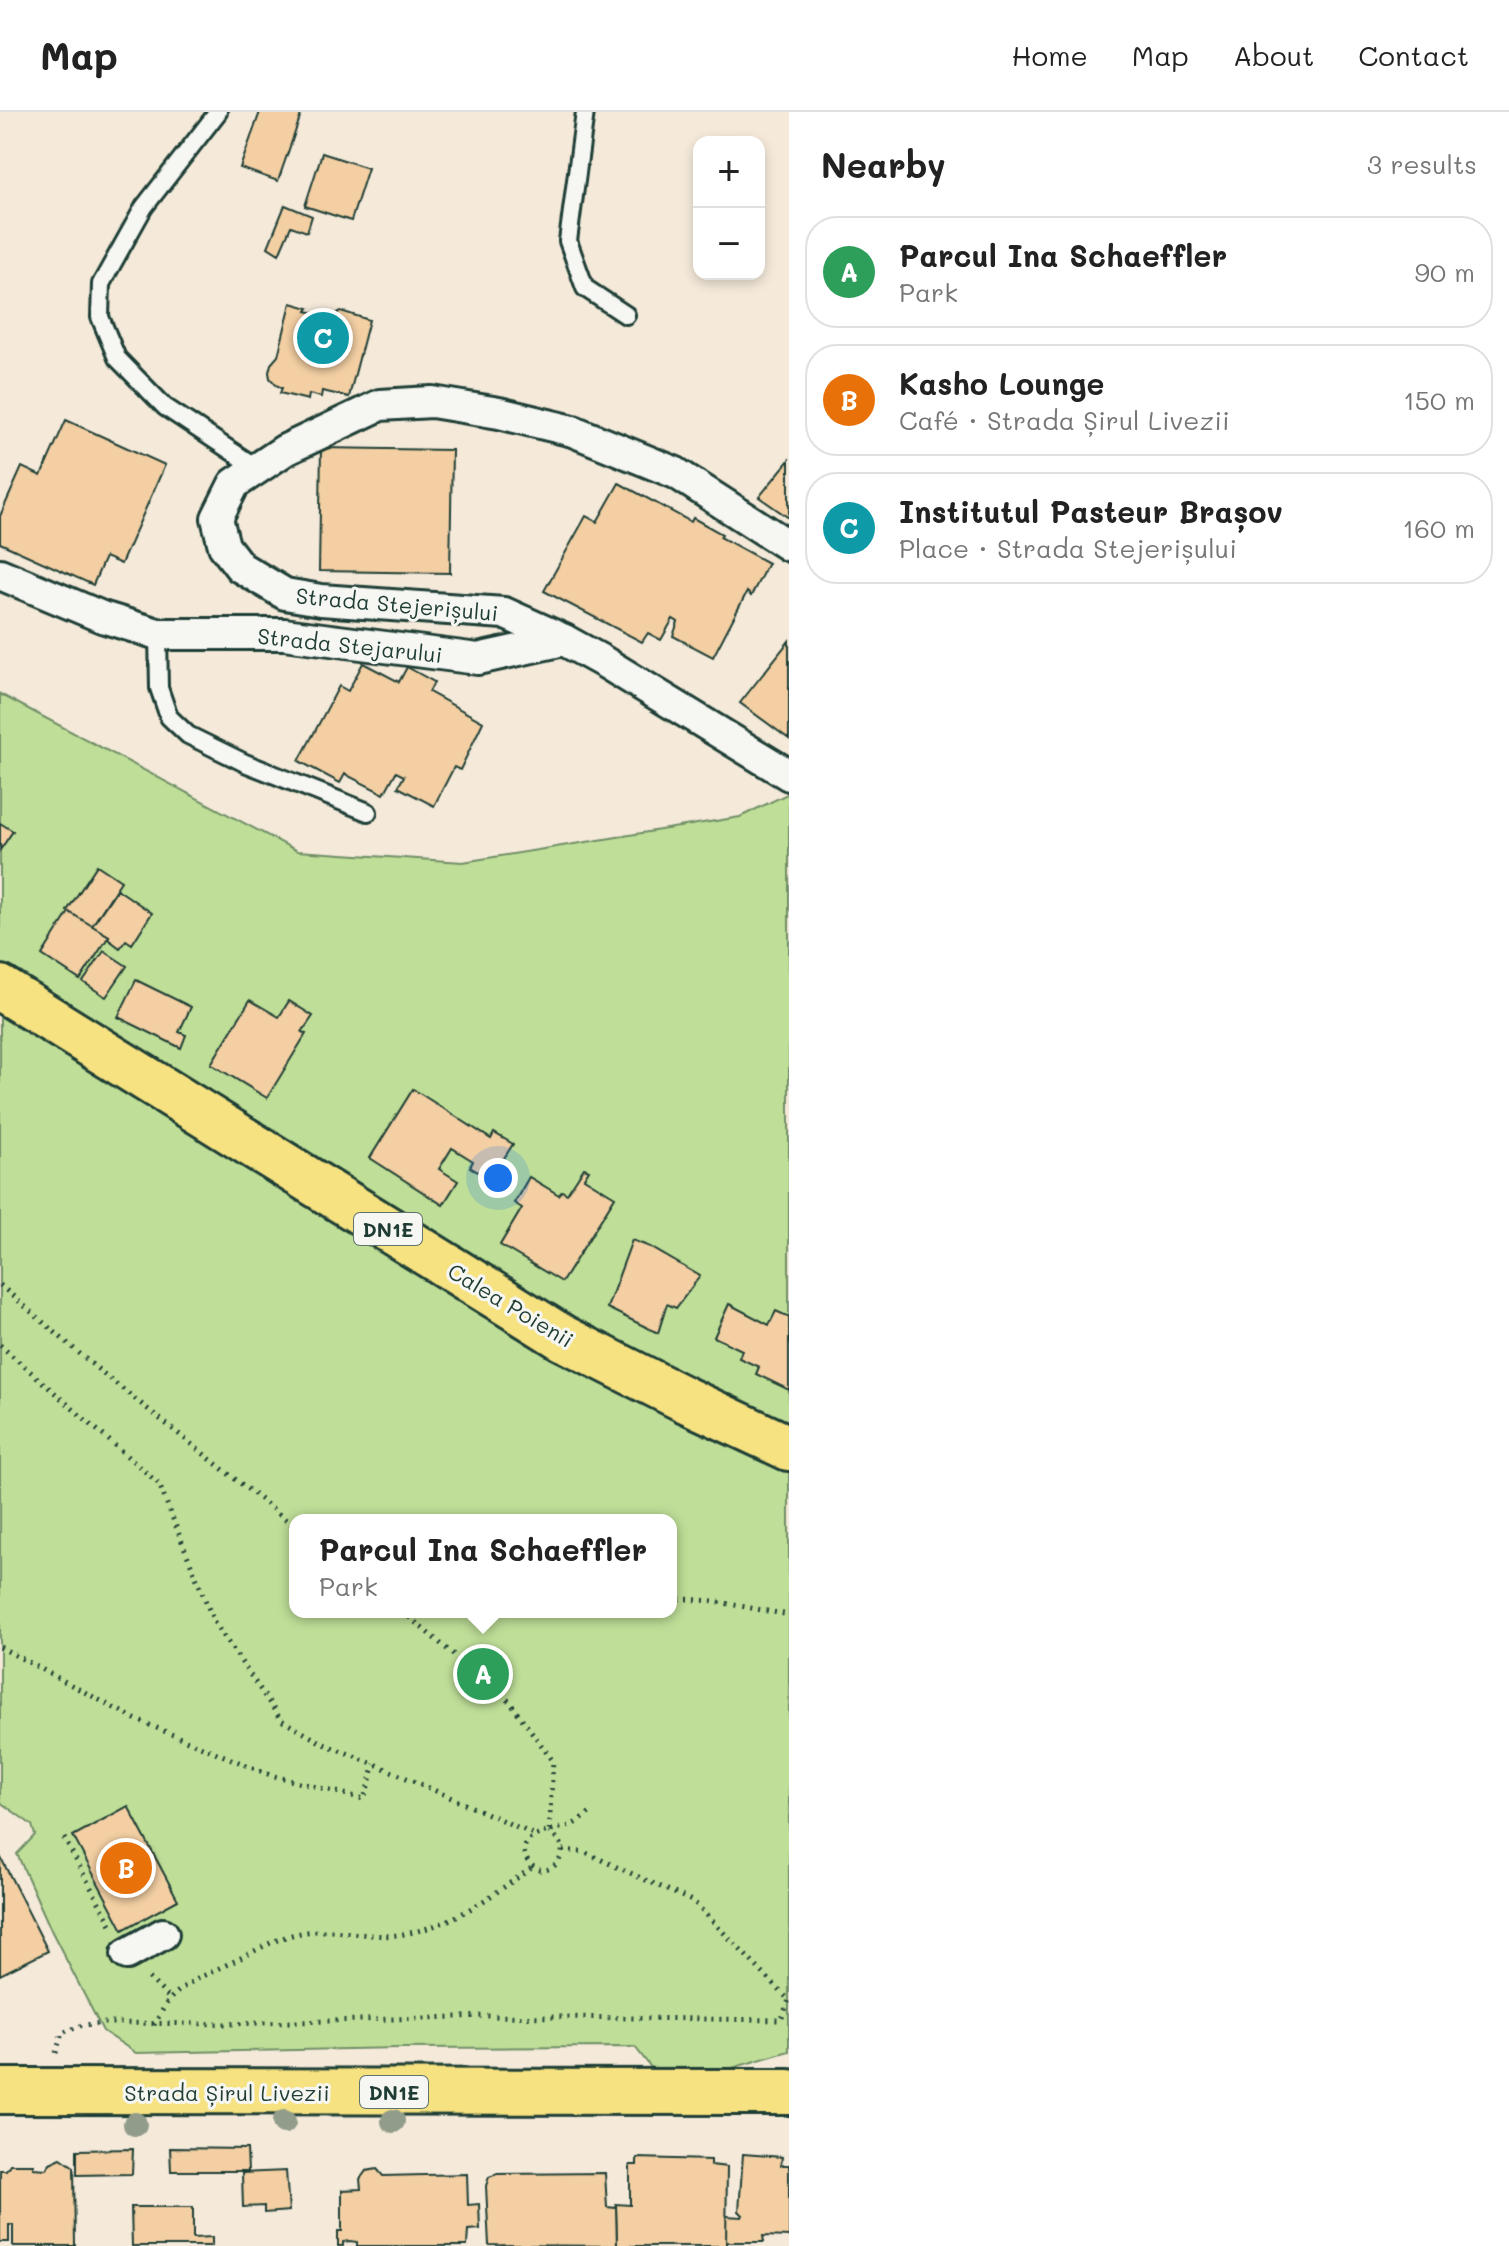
<!DOCTYPE html>
<meta charset="utf-8">
<style>
body{margin:0;font-family:Mali,sans-serif;background:#f2f2f2;color:#222}
.controls{position:absolute;right:24px;top:24px;display:grid;overflow:hidden;border-radius:16px;box-shadow:0 4px 12px #0003}
.controls button{width:72px;height:72px;display:grid;place-items:center;padding:0;border:0;border-bottom:2px solid #e0e0e0;background:#fff;color:#222;font:40px sans-serif}
.you{position:absolute;left:498px;top:1066px;width:28px;height:28px;margin:-20px;border:6px solid #fff;border-radius:50%;background:#1a73e8;box-shadow:0 0 0 12px #1a73e833}
.badge{display:grid;place-items:center;width:52px;height:52px;border-radius:50%;background:#0b8043;color:#fff;font-size:26px;font-weight:700}
.pin{position:absolute;translate:-50% -50%;border:4px solid #fff;box-shadow:0 2px 8px #0006}
.popup{position:absolute;left:289px;top:1402px;width:388px;height:104px;box-sizing:border-box;display:grid;place-content:center;border-radius:16px;background:#fff;filter:drop-shadow(0 2px 6px #0005);font-size:26px;white-space:nowrap;color:#767676}
.popup b{font-size:30px;color:#222}
.popup::after{content:'';position:absolute;left:50%;top:100%;margin-left:-16px;border:16px solid transparent;border-top-color:#fff}
.list{margin:0;padding:0;list-style:none}
h2{display:flex;justify-content:space-between;align-items:center;height:104px;margin:0;padding:0 32px;font-size:34px}
h2 small{font-size:26px;font-weight:400;color:#767676}
.list li{display:grid;grid-template-columns:52px 1fr auto;gap:24px;align-items:center;box-sizing:border-box;height:112px;margin:0 16px 16px;padding:0 16px;border:2px solid #e0e0e0;border-radius:32px}
.list b{display:block;font-size:30px;white-space:nowrap}
.list p{margin:0;font-size:26px;white-space:nowrap;color:#767676}
.list em{font-size:26px;font-style:normal;color:#767676}
.map{position:relative;flex:none;width:789px;height:2134px;overflow:hidden}
header{display:flex;align-items:center;gap:48px;box-sizing:border-box;height:112px;padding:0 40px;background:#fff;border-bottom:2px solid #e0e0e0}
header strong{font-size:38px}
nav{display:flex;gap:44px;margin-inline-start:auto;font-size:28px}
main{display:flex}
aside{flex:1;background:#fff}
.map>svg:first-child{display:block}
.green{fill:#bfdf98;stroke:#6f8e66;stroke-width:2;fill-rule:evenodd}
.building{fill:#f3cfa3;stroke:#1f3d34;stroke-width:2}
.lines{fill:none;stroke-linecap:round;stroke-linejoin:round}
.lane-casing{stroke:#1f3d34;stroke-width:22}
.street-casing{stroke:#1f3d34;stroke-width:36}
.primary-casing{stroke:#1f3d34;stroke-width:50}
.path{stroke:#1f3d34;stroke-width:5;stroke-dasharray:2 6;stroke-linecap:butt}
.lane{stroke:#f6f6f2;stroke-width:16}
.street{stroke:#f6f6f2;stroke-width:30}
.primary{stroke:#f7e281;stroke-width:44}
.tree{fill:#919c8a}
.labels{text-anchor:middle;dominant-baseline:central;stroke-width:6;stroke-linejoin:round;paint-order:stroke}
.shield{fill:#f6f6f2;stroke:#60746d;stroke-width:2}
.shield-label{font-size:20px;font-weight:bold;fill:#1f3d34}
.street-label{font-size:22px;fill:#1f3d34;stroke:#f6f6f2}
</style>
<header>
<strong>Map</strong>
<nav><a>Home</a><a>Map</a><a>About</a><a>Contact</a></nav>
</header>
<main>
<div class="map">
<svg width="789" height="2134" viewBox="0 0 789 2134">
<rect width="100%" height="100%" fill="#f5eada"/>
<filter id="ink" filterUnits="userSpaceOnUse"><feTurbulence type="fractalNoise" baseFrequency=".0125" numOctaves="2"/><feDisplacementMap in="SourceGraphic" scale="16" xChannelSelector="R" yChannelSelector="G"/><feConvolveMatrix kernelMatrix="1 2 1 2 8 2 1 2 1" color-interpolation-filters="sRGB"/></filter>
<g filter="url(#ink)">
<path class="green" d="M0,582L297,739L463,750L740,705L789,681V1939L709,1963H657L635,1935L401,1936L136,1941L103,1919L52,1820L17,1742L35,1723L32,1713L0,1690ZM295,1408H671V1500H295Z"/>
<g class="building">
<path d="M260,0H302L278,69L240,56Z"/>
<path d="M322,41L368,56L351,109L305,94Z"/>
<path d="M285,93L312,104L307,120L291,114L279,142L268,135Z"/>
<path d="M291,191L309,196L307,199L331,205L341,199L369,208L349,285L322,279L321,285L309,282L308,288L280,281L282,276L276,273L270,266L269,260L271,252L278,244Z"/>
<path d="M66,308L165,353L121,452L105,445L93,473L0,431V404L22,355L41,364Z"/>
<path d="M321,336L452,338L450,461L319,459Z"/>
<path d="M789,348V406L759,385Z"/>
<path d="M619,371L691,410L693,406L722,422L720,425L768,451L751,484L747,480L713,545L673,524L678,510L673,507L661,528L648,521L642,530L544,479L586,404L597,410Z"/>
<path d="M789,529V627L740,591Z"/>
<path d="M363,551L399,570L407,555L434,570L429,580L483,610L460,658L454,655L434,694L398,675L404,664L396,660L384,682L345,662L340,671L299,649L339,574L348,579Z"/>
<path d="M0,711L13,719L0,738Z"/>
<path d="M97,753L121,769L92,814L67,799Z"/>
<path d="M117,777L152,801L132,832L126,828L120,836L108,827L109,824L92,814Z"/>
<path d="M69,800L109,824L80,868L42,843Z"/>
<path d="M104,839L127,854L106,885L83,870Z"/>
<path d="M136,868L191,895L179,920L186,923L181,936L118,905Z"/>
<path d="M250,888L279,905L289,889L313,904L302,920L306,922L267,986L211,952Z"/>
<path d="M413,977L491,1027L494,1021L513,1032L490,1068L470,1055L473,1049L452,1036L439,1057L458,1069L443,1093L370,1046Z"/>
<path d="M584,1056L589,1058L584,1066L615,1085L562,1170L500,1133L522,1096L514,1091L529,1065L559,1083L562,1079L567,1082Z"/>
<path d="M632,1128L650,1135L700,1164L676,1196L667,1192L658,1221L607,1196Z"/>
<path d="M729,1192L769,1213L776,1199L789,1205V1278L756,1262L759,1255L739,1246L742,1238L714,1225Z"/>
<path d="M128,1694L178,1788L123,1818L73,1724Z"/>
<path d="M0,1744L48,1839L0,1863Z"/>
<path d="M170,2036L247,2037L248,2059H171Z"/>
<path d="M133,2037L132,2062L77,2063V2038Z"/>
<path d="M743,2042L782,2045L781,2053H789V2125L763,2124L764,2130H726V2104L742,2105L743,2103L739,2099Z"/>
<path d="M61,2046L74,2055L75,2134H13V2113H9V2130H0V2058H6L10,2052H33V2056L47,2057L50,2051Z"/>
<path d="M637,2046L711,2048V2053L727,2055L726,2134H617L616,2092L630,2093V2053H637Z"/>
<path d="M377,2057L383,2064L467,2062L468,2093L479,2092L480,2117L468,2118L467,2134H357V2130L350,2129L343,2130V2134H338V2119H342V2078L361,2077L360,2067L366,2059Z"/>
<path d="M286,2059L289,2099L264,2101V2094L243,2095L242,2061Z"/>
<path d="M605,2061L607,2095L616,2096L617,2134L489,2133L486,2074L489,2065L497,2062Z"/>
<path d="M131,2095H193V2126L212,2125V2134H132Z"/>
</g>
<g class="lines">
<defs>
<g id="lane">
<path d="M218,0L144,95L101,172L100,205L117,246L165,295L257,356"/>
<path d="M585,0L568,129L585,176L626,203"/>
<path d="M158,522L159,576L169,605L188,623L245,651L368,700"/>
</g>
<g id="street">
<path d="M789,434L676,361L573,319L499,301L432,290L380,293L285,338L234,372L217,406L224,434L240,455L285,482L321,488L504,501L564,528L604,550L789,663"/>
<path d="M0,462L102,505L158,522H284L478,547L564,528"/>
<path d="M127,1842L163,1822"/>
</g>
<g id="primary">
<path d="M0,876L563,1226L686,1288L789,1336"/>
<path d="M0,1979L789,1980"/>
</g>
</defs>
<use href="#lane" class="lane-casing"/>
<use href="#street" class="street-casing"/>
<use href="#primary" class="primary-casing"/>
<g class="path">
<path d="M0,1173L94,1254L295,1415"/>
<path d="M0,1233L159,1372L214,1510L281,1608L324,1632L375,1652L535,1723"/>
<path d="M671,1486L713,1489L789,1503"/>
<path d="M403,1500L509,1589L553,1649L549,1720"/>
<path d="M0,1535L135,1607L270,1663L364,1687L375,1652"/>
<path d="M549,1720C551,1721 557,1726 559,1728C568,1741 556,1760 540,1758C535,1757 528,1751 526,1746C515,1722 555,1718 569,1714C577,1711 584,1705 591,1700"/>
<path d="M64,1726L113,1816"/>
<path d="M563,1738L584,1740L694,1790L789,1888"/>
<path d="M149,1866L170,1887"/>
<path d="M154,1913C159,1905 164,1894 170,1887C186,1870 207,1862 228,1852C262,1837 284,1818 325,1819C351,1819 378,1827 404,1822C455,1813 492,1783 533,1755"/>
<path d="M56,1941L62,1921L83,1913L105,1911L229,1912L487,1904L781,1908L789,1888"/>
</g>
<use href="#lane" class="lane"/>
<use href="#street" class="street"/>
<use href="#primary" class="primary"/>
</g>
<g class="tree">
<circle cx="393" cy="2009" r="12"/>
<circle cx="284" cy="2010" r="12"/>
<circle cx="135" cy="2012" r="12"/>
</g>
</g>
<g class="labels">
<g class="shield">
<rect x="354" y="1101" width="68" height="32" rx="6"/>
<rect x="360" y="1964" width="68" height="32" rx="6"/>
</g>
<g class="shield-label">
<text x="388" y="1117">DN1E</text>
<text x="394" y="1980">DN1E</text>
</g>
<g class="street-label">
<text transform="translate(397 492) rotate(5)">Strada Stejerișului</text>
<text transform="translate(350 533) rotate(6)">Strada Stejarului</text>
<text transform="translate(511 1193) rotate(31)">Calea Poienii</text>
<text x="227" y="1980">Strada Șirul Livezii</text>
</g>
</g>
</svg>
<div class="controls">
<button>+</button>
<button>−</button>
</div>
<div class="you"></div>
<div class="pin badge" style="left:483px;top:1562px;background:#2e9e5b">A</div>
<div class="popup"><b>Parcul Ina Schaeffler</b>Park</div>
<div class="pin badge" style="left:126px;top:1756px;background:#e8710a">B</div>
<div class="pin badge" style="left:323px;top:226px;background:#0f9aa8">C</div>
</div>
<aside>
<h2>Nearby<small>3 results</small></h2>
<ul class="list">
<li><span class="badge" style="background:#2e9e5b">A</span><div><b>Parcul Ina Schaeffler</b><p>Park</p></div><em>90 m</em></li>
<li><span class="badge" style="background:#e8710a">B</span><div><b>Kasho Lounge</b><p>Café · Strada Șirul Livezii</p></div><em>150 m</em></li>
<li><span class="badge" style="background:#0f9aa8">C</span><div><b>Institutul Pasteur Brașov</b><p>Place · Strada Stejerișului</p></div><em>160 m</em></li>
</ul>
</aside>
</main>
